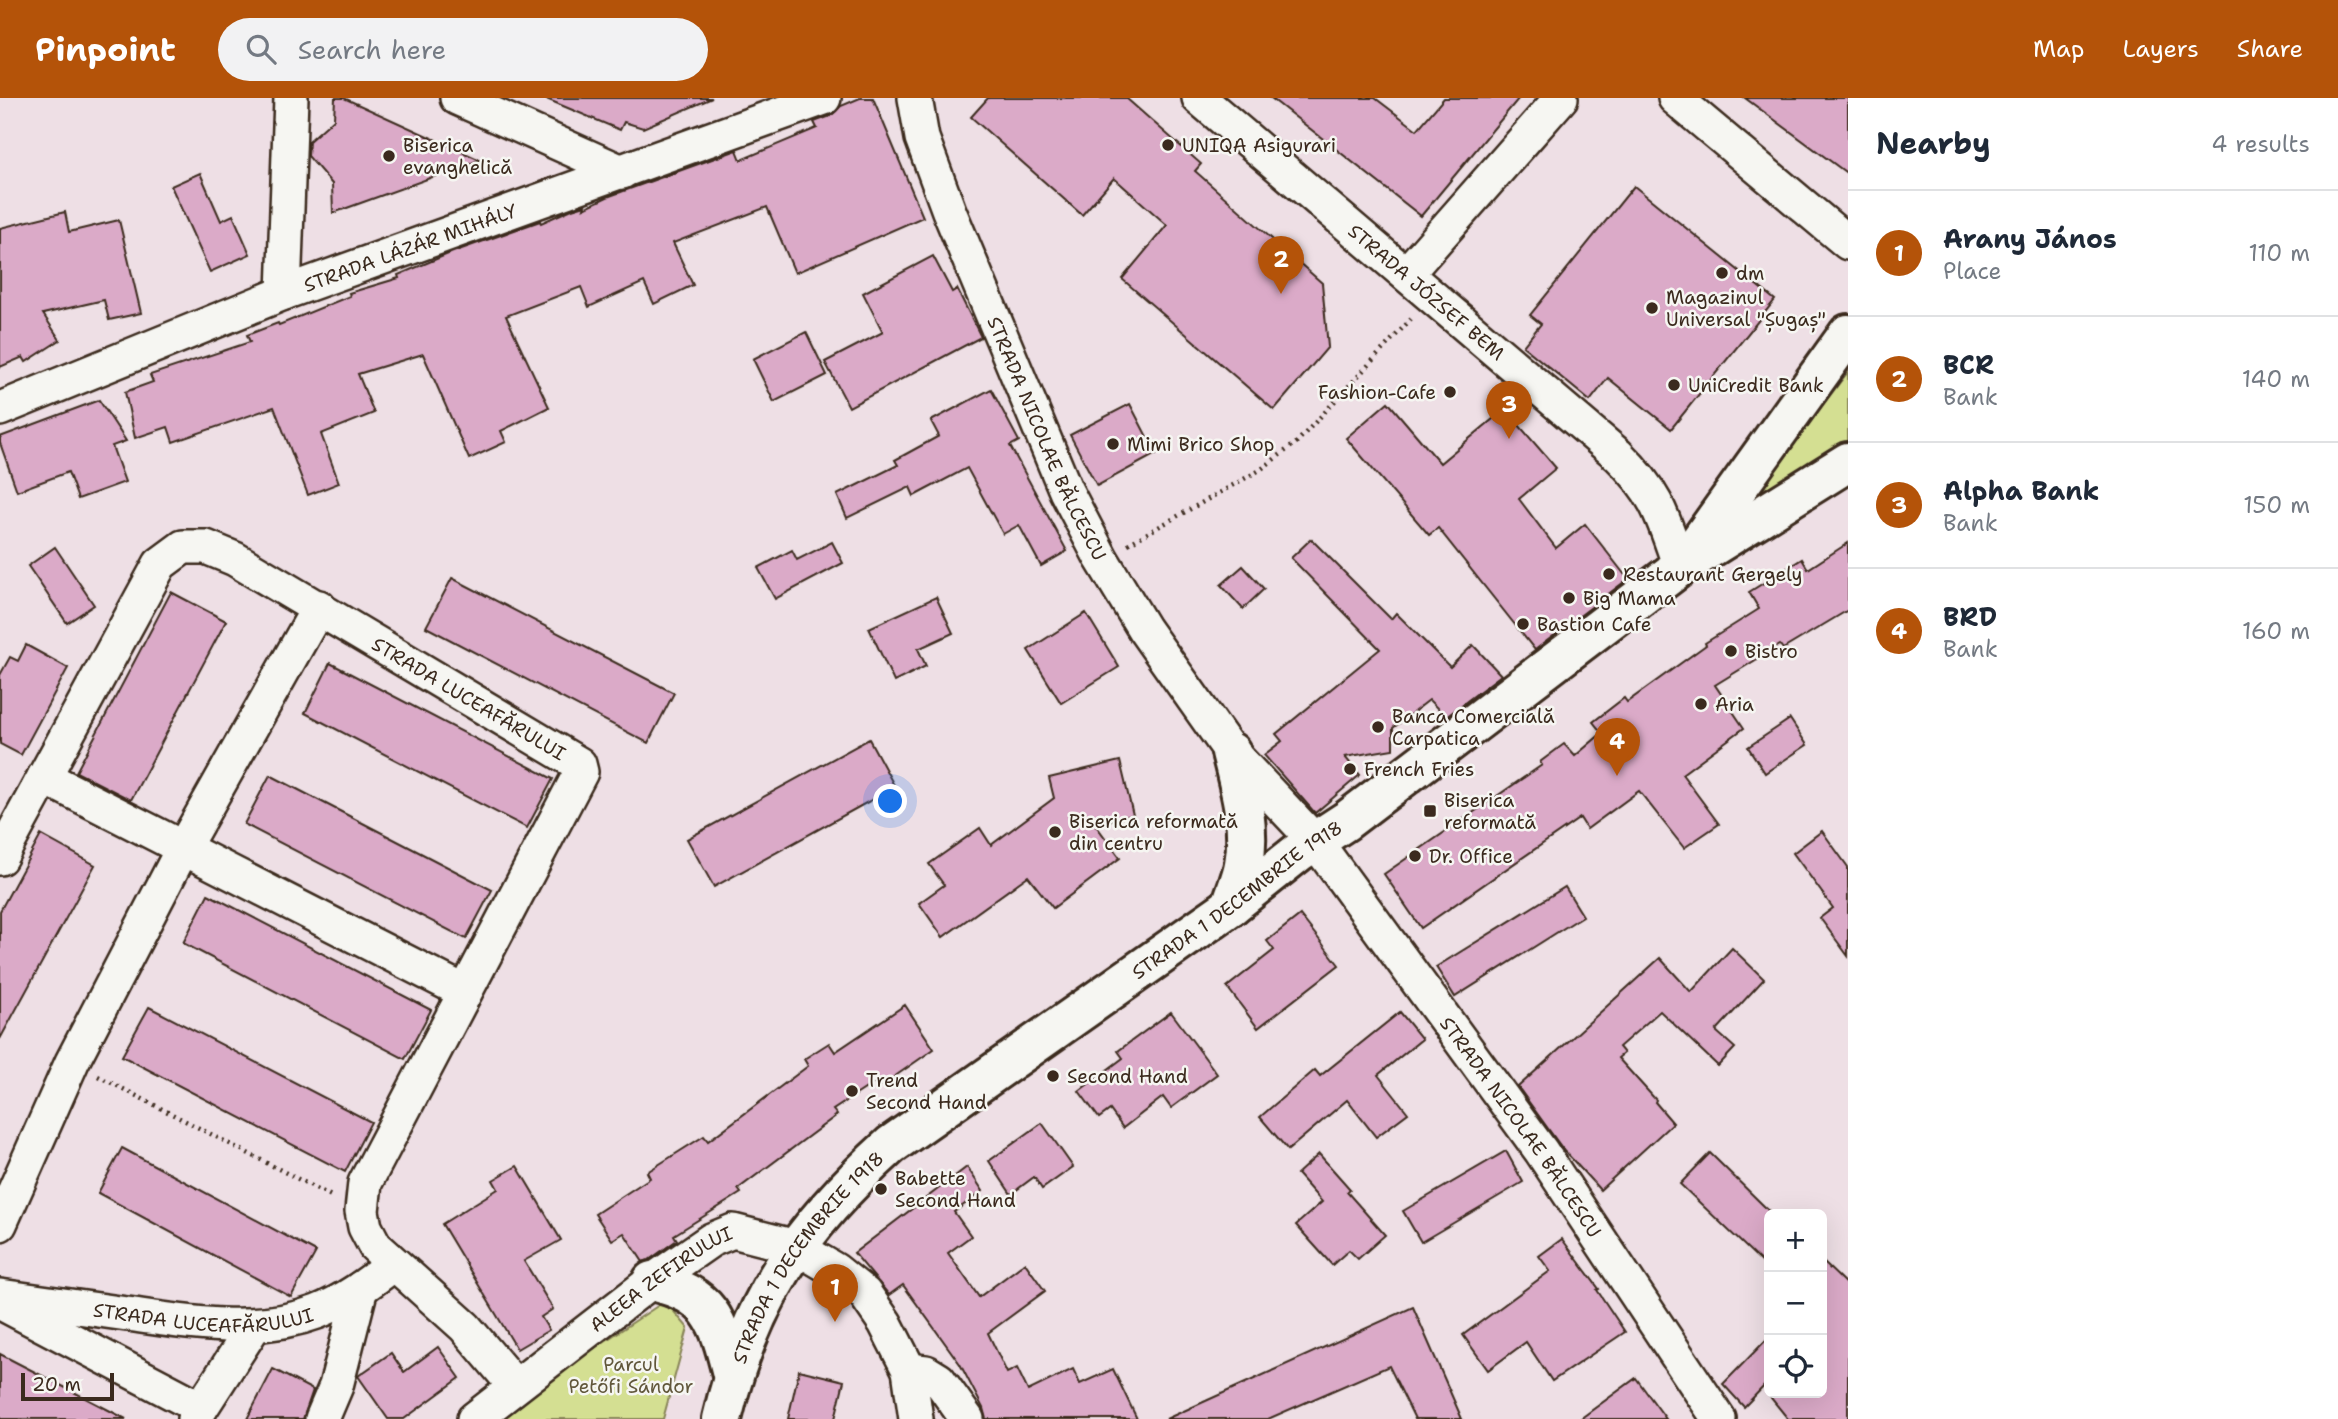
<!DOCTYPE html>
<meta charset="utf-8">
<style>
body{margin:0;font-family:"Shantell Sans",sans-serif;background:#f2f2f3;color:#1f2937}
.controls{position:absolute;right:21px;bottom:21px;display:grid;overflow:hidden;border-radius:10px;box-shadow:0 7px 28px #0002}
.controls button{width:63px;height:63px;display:grid;place-items:center;padding:0;border:0;border-bottom:2px solid #e0e1e3;background:#fff;color:#1f2937;font:35px sans-serif}
.scale{position:absolute;left:21px;bottom:18px;width:93px;box-sizing:border-box;padding-left:7px;border:4px solid #3b2a1e;border-top:0;font-size:19px;line-height:24px;white-space:nowrap;color:#3b2a1e;-webkit-text-stroke:5px #f6f6f2;paint-order:stroke}
.you{position:absolute;left:891px;top:704px;width:24px;height:24px;margin:-18px;border:5px solid #fff;border-radius:50%;background:#1a73e8;box-shadow:0 0 0 10px #1a73e833}
.badge{display:grid;place-items:center;width:46px;height:46px;border-radius:50%;background:#b45309;color:#fff;font-size:23px;font-weight:700}
.pin{position:absolute;translate:-50% -58px;filter:drop-shadow(0 2px 4px #0008)}
.pin::after{content:'';position:absolute;top:37px;width:24px;height:21px;background:inherit;clip-path:polygon(0 0,100% 0,50% 100%)}
.list{margin:0;padding:0;list-style:none}
h2{display:flex;justify-content:space-between;align-items:center;height:91px;margin:0;padding:0 28px;font-size:30px}
h2 small{font-size:23px;font-weight:400;color:#747a83}
.list li{display:grid;grid-template-columns:46px 1fr auto;gap:21px;align-items:center;box-sizing:border-box;height:126px;padding:0 28px;border-top:2px solid #e0e1e3}
.list b{display:block;font-size:26px;white-space:nowrap}
.list p{margin:0;font-size:23px;white-space:nowrap;color:#747a83}
.list em{font-size:23px;font-style:normal;color:#747a83}
.icon{flex:none;width:38px;height:38px;fill:none;stroke:currentColor;stroke-width:2;stroke-linecap:round;stroke-linejoin:round}
.map{position:relative;flex:none;width:1848px;height:1321px;overflow:hidden}
header{display:flex;align-items:center;gap:42px;box-sizing:border-box;height:98px;padding:0 35px;background:#b45309;color:#fff}
header strong{font-size:33px}
nav{display:flex;gap:38px;margin-inline-start:auto;font-size:24px}
.search{width:490px;height:63px;background:#f2f2f3;display:flex;align-items:center;gap:18px;box-sizing:border-box;padding:0 24px;border-radius:38px;color:#747a83;font-size:26px}
main{display:flex}
aside{flex:1;background:#fff}
.map>svg:first-child{display:block}
.green{fill:#d4df92;stroke:#888458;stroke-width:2}
.building{fill:#dbaac8;stroke:#3b2a1e;stroke-width:2}
.lines{fill:none;stroke-linecap:round;stroke-linejoin:round}
.minor-casing{stroke:#3b2a1e;stroke-width:38}
.major-casing{stroke:#3b2a1e;stroke-width:44}
.path{stroke:#3b2a1e;stroke-width:4.5;stroke-dasharray:2 5;stroke-linecap:butt}
.minor{stroke:#f6f6f2;stroke-width:33}
.major{stroke:#f6f6f2;stroke-width:38}
.poi-dot{fill:#3b2a1e;stroke:#f6f6f2;stroke-width:2.5}
.labels{text-anchor:middle;dominant-baseline:central;stroke-width:5;stroke-linejoin:round;paint-order:stroke}
.poi-label{font-size:19px;fill:#3b2a1e;stroke:#f6f6f2;text-anchor:start}
.street-label{font-size:19px;fill:#3b2a1e;stroke:#f6f6f2}
.park-label{font-size:19px;fill:#61573b;stroke:#f6f6f2}
</style>
<header>
<strong>Pinpoint</strong>
<div class="search"><svg class="icon" aria-label="search" viewBox="0 0 24 24"><circle cx="10" cy="10" r="6"/><path d="M15 15l6 6"/></svg>Search here</div>
<nav><a>Map</a><a>Layers</a><a>Share</a></nav>
</header>
<main>
<div class="map">
<svg width="1848" height="1321" viewBox="0 0 1848 1321">
<rect width="100%" height="100%" fill="#eedfe5"/>
<filter id="ink" filterUnits="userSpaceOnUse"><feTurbulence type="fractalNoise" baseFrequency=".0143" numOctaves="2"/><feDisplacementMap in="SourceGraphic" scale="14" xChannelSelector="R" yChannelSelector="G"/><feConvolveMatrix kernelMatrix="1 2 1 2 8 2 1 2 1" color-interpolation-filters="sRGB"/></filter>
<g filter="url(#ink)">
<g class="green">
<path d="M1848,274V351L1734,423Z"/>
<path d="M665,1203L688,1230L663,1321H488Z"/>
</g>
<g class="building">
<path d="M335,0H344L480,62L333,115L332,86L308,58L309,43L334,21Z"/>
<path d="M544,0H712L643,30L624,24L620,32Z"/>
<path d="M860,0H873L923,119L795,175L767,109L673,145L693,187L654,206L644,184L589,209L581,189L506,218L549,309L501,333L506,344L469,361L423,256L358,276L374,315L321,336L339,385L308,397L274,309L173,344L168,329L135,340L125,294L153,284L150,277L250,244L247,237L278,225L279,227L350,198L349,195L399,180L398,177L453,154L540,123L541,125L572,111L585,107L584,110L607,99L737,52L741,62L817,30L814,24L831,18L841,8Z"/>
<path d="M988,0H1126L1201,66L1195,73L1322,185L1328,249L1274,312L1122,181L1167,127L1114,80L1082,117L971,19Z"/>
<path d="M1271,0H1375L1417,32L1444,0H1519L1421,118Z"/>
<path d="M1745,0H1848V76Z"/>
<path d="M200,75L221,123L233,117L250,156L210,174L171,88Z"/>
<path d="M1634,88L1775,202L1671,331L1608,280L1590,303L1523,248L1541,226L1530,217Z"/>
<path d="M65,114L69,134L119,122L141,215L109,222L104,202L43,216L60,242L26,264L23,259L0,269V130Z"/>
<path d="M933,158L952,194L957,191L981,239L849,309L825,264L883,234L863,195Z"/>
<path d="M806,234L827,277L774,304L753,261Z"/>
<path d="M991,291L1019,343L1010,348L1067,453L1041,468L1019,427L1003,436L967,370L914,398L910,389L847,420L837,397L898,367L895,362L939,338L931,323Z"/>
<path d="M99,302L126,343L112,348L125,384L78,401L68,374L17,393L0,345V339Z"/>
<path d="M1388,304L1440,365L1505,311L1556,370L1519,401L1556,450L1585,426L1628,481L1535,552L1438,430L1429,437L1346,340Z"/>
<path d="M1130,306L1156,356L1097,388L1070,337Z"/>
<path d="M1311,441L1391,521L1396,515L1450,569L1473,547L1501,577L1446,619L1429,602L1393,630V651L1345,659L1360,677L1315,715L1264,657L1282,643L1276,636L1380,551L1291,460Z"/>
<path d="M832,444L843,465L775,501L758,470L792,452L797,462Z"/>
<path d="M1848,445V512L1783,551L1780,547L1715,587L1744,630L1682,676L1719,726L1684,750L1639,693L1587,731L1580,720L1421,830L1384,776L1542,667L1540,664L1564,646L1575,658L1602,635L1593,624L1624,600L1627,604L1706,547L1705,545L1759,511L1749,494L1802,461L1808,471Z"/>
<path d="M55,449L94,507L67,525L28,468Z"/>
<path d="M1243,468L1264,491L1243,511L1221,487Z"/>
<path d="M452,480L674,595L648,645L426,529Z"/>
<path d="M171,494L226,523L131,702L76,674Z"/>
<path d="M936,499L953,535L918,551L926,568L894,584L869,530Z"/>
<path d="M1086,515L1119,569L1061,605L1028,552Z"/>
<path d="M26,547L68,570L21,657L0,646V577L10,559L18,563Z"/>
<path d="M330,565L553,681L527,730L305,615Z"/>
<path d="M1790,621L1807,647L1765,675L1748,649Z"/>
<path d="M869,641L895,689L714,789L687,741Z"/>
<path d="M1120,663L1133,717L1095,726L1120,760L1053,810L1028,778L943,839L919,805L944,787L929,766L980,730L991,747L1054,700L1049,680Z"/>
<path d="M270,677L492,792L466,841L244,726Z"/>
<path d="M1822,733L1848,769V858L1820,820L1833,810L1793,755Z"/>
<path d="M41,737L95,767L0,941V813Z"/>
<path d="M1565,789L1583,818L1455,899L1436,869Z"/>
<path d="M208,796L431,912L405,961L183,845Z"/>
<path d="M1300,817L1339,867L1258,930L1227,889L1274,852L1267,843Z"/>
<path d="M1732,850L1764,881L1716,933L1735,950L1718,968L1660,913L1619,949L1624,955L1618,960L1656,1002L1655,1004L1673,1025L1600,1092L1562,1050L1518,989L1660,860L1691,894Z"/>
<path d="M905,907L934,951L881,988L877,983L833,1012L837,1017L738,1091L741,1095L674,1137L677,1142L649,1162L643,1164L624,1135L612,1142L595,1116L650,1080L647,1074L704,1038L708,1043L808,968L804,961L829,945L835,954Z"/>
<path d="M149,909L371,1024L345,1074L122,958Z"/>
<path d="M1171,914L1217,976L1171,1010L1163,999L1123,1030L1110,1012L1099,1020L1079,993L1123,960L1118,953Z"/>
<path d="M1400,914L1422,941L1378,977L1408,1015L1376,1039L1347,1002L1288,1052L1260,1019L1315,972L1320,978Z"/>
<path d="M1042,1025L1073,1069L1042,1091L1034,1079L1011,1096L989,1063Z"/>
<path d="M122,1050L316,1154L291,1199L98,1095Z"/>
<path d="M1506,1053L1523,1084L1421,1144L1403,1113Z"/>
<path d="M1710,1055L1769,1113V1171L1680,1086Z"/>
<path d="M1319,1056L1350,1091L1347,1094L1385,1137L1358,1161L1349,1152L1332,1167L1296,1127L1322,1104L1297,1076Z"/>
<path d="M517,1068L561,1142L524,1163L553,1211L541,1219L549,1232L517,1251L442,1126L498,1091L493,1082Z"/>
<path d="M967,1069L983,1093L954,1114L971,1138L948,1155L979,1199L1025,1165L1045,1193L988,1235L1007,1275L1017,1270L1028,1293L1073,1271L1080,1286L1113,1271L1137,1321H986L983,1310L960,1266L903,1187L889,1197L854,1155Z"/>
<path d="M1562,1141L1599,1191L1597,1192L1625,1234L1552,1283L1526,1244L1488,1272L1463,1237L1550,1173L1539,1158Z"/>
<path d="M1822,1163L1848,1188V1321H1788L1767,1295H1822Z"/>
<path d="M1413,1209L1462,1321H1415L1389,1268L1268,1321H1166Z"/>
<path d="M1769,1239V1283L1744,1309L1723,1286Z"/>
<path d="M438,1249L460,1280L404,1321H388L358,1278L391,1255L404,1274Z"/>
<path d="M0,1256L126,1321H0Z"/>
<path d="M273,1271L313,1292L303,1321H247Z"/>
<path d="M799,1272L844,1283L835,1321H788Z"/>
<path d="M1636,1280L1666,1321H1580Z"/>
</g>
<g class="lines">
<defs>
<g id="minor">
<path d="M457,0L622,74"/>
<path id="s1" d="M915,0L922,40L949,113L1066,393L1101,460L1144,531L1231,654L1316,744L1541,1053L1719,1321"/>
<path id="s2" d="M1199,0L1618,357C1657,395 1663,419 1680,469"/>
<path d="M1675,0L1848,145"/>
<path d="M1407,175L1561,0"/>
<path d="M284,195L291,0"/>
<path id="s3" d="M0,311L284,195L824,0"/>
<path d="M44,679L465,894"/>
<path id="s4" d="M0,760L160,466L183,449H206L235,461L579,666L581,674L365,1085L362,1113L365,1129L375,1148L465,1229L515,1288"/>
<path d="M0,1126L72,964L183,750L319,509"/>
<path id="s5" d="M0,1198C42,1204 85,1210 127,1216C190,1225 255,1237 317,1214C345,1203 370,1184 394,1166"/>
<path d="M5,1207L201,1310"/>
<path d="M909,1272L926,1274L939,1282L967,1321"/>
<path d="M194,1321L254,1228"/>
<path d="M322,1321L336,1288L361,1190"/>
<path id="s6" d="M474,1321L652,1183L711,1142L733,1133L796,1149L835,1172L865,1196L885,1225L909,1272L916,1321"/>
</g>
<g id="major">
<path d="M1694,451L1848,236"/>
<path d="M1231,808C1235,794 1242,780 1244,766C1251,728 1240,691 1231,654"/>
<path d="M652,1183C711,1197 718,1221 732,1276"/>
<path id="s7" d="M722,1321C750,1202 801,1128 891,1047L1231,808L1300,753L1346,723L1680,469L1848,364"/>
</g>
</defs>
<use href="#minor" class="minor-casing"/>
<use href="#major" class="major-casing"/>
<g class="path">
<path d="M1128,446L1260,372L1296,345L1411,221"/>
<path d="M98,978L333,1099"/>
</g>
<use href="#minor" class="minor"/>
<use href="#major" class="major"/>
</g>
</g>
<g class="poi-dot">
<circle cx="1168" cy="47" r="7"/>
<circle cx="389" cy="58" r="7"/>
<circle cx="1722" cy="175" r="7"/>
<circle cx="1652" cy="210" r="7"/>
<circle cx="1674" cy="287" r="7"/>
<circle cx="1450" cy="294" r="7"/>
<circle cx="1113" cy="346" r="7"/>
<circle cx="1609" cy="476" r="7"/>
<circle cx="1569" cy="500" r="7"/>
<circle cx="1523" cy="526" r="7"/>
<circle cx="1731" cy="553" r="7"/>
<circle cx="1701" cy="606" r="7"/>
<circle cx="1378" cy="629" r="7"/>
<circle cx="1350" cy="671" r="7"/>
<rect x="1423" y="706" width="14" height="14" rx="3.5"/>
<circle cx="1055" cy="734" r="7"/>
<circle cx="1415" cy="758" r="7"/>
<circle cx="1053" cy="978" r="7"/>
<circle cx="852" cy="993" r="7"/>
<circle cx="881" cy="1091" r="7"/>
</g>
<g class="labels">
<g class="poi-label">
<text x="403" y="47">Biserica<tspan x="403" dy="22">evanghelică</tspan></text>
<text x="1182" y="47">UNIQA Asigurari</text>
<text x="1736" y="175">dm</text>
<text x="1666" y="199">Magazinul<tspan x="1666" dy="22">Universal "Șugaș"</tspan></text>
<text x="1688" y="287">UniCredit Bank</text>
<text x="1436" y="294" text-anchor="end">Fashion-Cafe</text>
<text x="1127" y="346">Mimi Brico Shop</text>
<text x="1623" y="476">Restaurant Gergely</text>
<text x="1583" y="500">Big Mama</text>
<text x="1537" y="526">Bastion Cafe</text>
<text x="1745" y="553">Bistro</text>
<text x="1715" y="606">Aria</text>
<text x="1392" y="618">Banca Comercială<tspan x="1392" dy="22">Carpatica</tspan></text>
<text x="1364" y="671">French Fries</text>
<text x="1444" y="702">Biserica<tspan x="1444" dy="22">reformată</tspan></text>
<text x="1069" y="723">Biserica reformată<tspan x="1069" dy="22">din centru</tspan></text>
<text x="1429" y="758">Dr. Office</text>
<text x="1067" y="978">Second Hand</text>
<text x="866" y="982">Trend<tspan x="866" dy="22">Second Hand</tspan></text>
<text x="895" y="1080">Babette<tspan x="895" dy="22">Second Hand</tspan></text>
</g>
<g class="street-label">
<text stroke="none"><textPath href="#s3" startOffset="441">STRADA LÁZÁR MIHÁLY</textPath></text>
<text stroke="none"><textPath href="#s2" startOffset="299">STRADA JÓZSEF BEM</textPath></text>
<text stroke="none"><textPath href="#s1" startOffset="366">STRADA NICOLAE BĂLCESCU</textPath></text>
<text stroke="none"><textPath href="#s4" startOffset="690">STRADA LUCEAFĂRULUI</textPath></text>
<text stroke="none"><textPath href="#s7" startOffset="752">STRADA 1 DECEMBRIE 1918</textPath></text>
<text stroke="none"><textPath href="#s1" startOffset="1206">STRADA NICOLAE BĂLCESCU</textPath></text>
<text stroke="none"><textPath href="#s7" startOffset="186">STRADA 1 DECEMBRIE 1918</textPath></text>
<text stroke="none"><textPath href="#s6" startOffset="234">ALEEA ZEFIRULUI</textPath></text>
<text stroke="none"><textPath href="#s5" startOffset="205">STRADA LUCEAFĂRULUI</textPath></text>
</g>
<g class="park-label">
<text x="631" y="1266">Parcul<tspan x="631" dy="22">Petőfi Sándor</tspan></text>
</g>
</g>
</svg>
<div class="controls">
<button>+</button>
<button>−</button>
<button><svg class="icon" aria-label="locate" viewBox="0 0 24 24"><circle cx="12" cy="12" r="6"/><path d="M12 2v4M12 18v4M2 12h4M18 12h4"/></svg></button>
</div>
<div class="scale">20 m</div>
<div class="you"></div>
<div class="pin badge" style="left:835px;top:1224px">1</div>
<div class="pin badge" style="left:1281px;top:196px">2</div>
<div class="pin badge" style="left:1509px;top:341px">3</div>
<div class="pin badge" style="left:1617px;top:678px">4</div>
</div>
<aside>
<h2>Nearby<small>4 results</small></h2>
<ul class="list">
<li><span class="badge">1</span><div><b>Arany János</b><p>Place</p></div><em>110 m</em></li>
<li><span class="badge">2</span><div><b>BCR</b><p>Bank</p></div><em>140 m</em></li>
<li><span class="badge">3</span><div><b>Alpha Bank</b><p>Bank</p></div><em>150 m</em></li>
<li><span class="badge">4</span><div><b>BRD</b><p>Bank</p></div><em>160 m</em></li>
</ul>
</aside>
</main>
